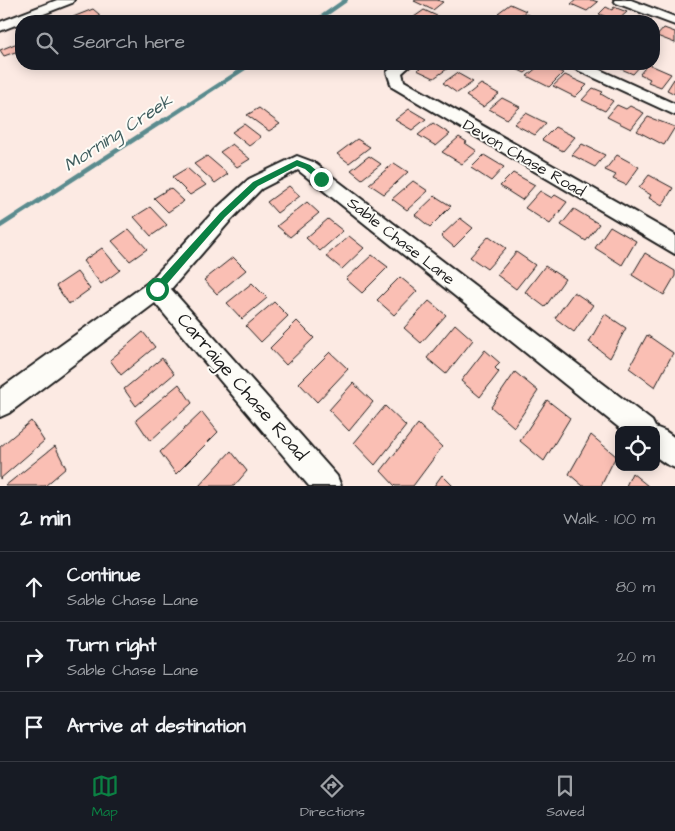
<!DOCTYPE html>
<meta charset="utf-8">
<style>
body{margin:0;font-family:"Architects Daughter",sans-serif;background:#242831;color:#f1f3f6}
.controls{position:absolute;right:15px;bottom:15px;display:grid;overflow:hidden;border-radius:10px;box-shadow:0 2px 12px #0003}
.controls button{width:45px;height:45px;display:grid;place-items:center;padding:0;border:0;border-bottom:1px solid #363941;background:#171b24;color:#f1f3f6;font:25px sans-serif}
.stop{position:absolute;width:15px;height:15px;margin:-11px;border:4px solid #0b8043;border-radius:50%;background:#fff}
.stop.end{background:#0b8043;border-color:#fff;box-shadow:0 1px 5px #0008}
.list{margin:0;padding:0;list-style:none}
h2{display:flex;justify-content:space-between;align-items:center;height:65px;margin:0;padding:0 20px;font-size:21px}
h2 small{font-size:16px;font-weight:400;color:#9ea1a6}
.list li{display:grid;grid-template-columns:32px 1fr auto;gap:15px;align-items:center;box-sizing:border-box;height:70px;padding:0 20px;border-top:1px solid #363941}
.list b{display:block;font-size:19px;white-space:nowrap}
.list p{margin:0;font-size:16px;white-space:nowrap;color:#9ea1a6}
.list em{font-size:16px;font-style:normal;color:#9ea1a6}
.icon{flex:none;width:28px;height:28px;fill:none;stroke:currentColor;stroke-width:2;stroke-linecap:round;stroke-linejoin:round}
.map{position:relative;flex:none;width:675px;height:486px;overflow:hidden}
.search{position:absolute;background:#171b24;box-shadow:0 2px 12px #0003;left:15px;right:15px;top:15px;height:55px;display:flex;align-items:center;gap:12px;box-sizing:border-box;padding:0 18px;border-radius:20px;color:#9ea1a6;font-size:19px}
.sheet{height:275px;background:#171b24}
nav{display:flex;justify-content:space-around;align-items:center;box-sizing:border-box;height:70px;border-top:1px solid #363941;background:#171b24;font-size:14px;color:#9ea1a6}
nav a{display:grid;justify-items:center;gap:2px}
nav .on{color:#0b8043}
.map>svg:first-child{display:block}
.lines{fill:none;stroke-linecap:round;stroke-linejoin:round}
.stream-far1{stroke:#5a8b8e;stroke-width:4}
.stream{stroke:#5a8b8e;stroke-width:4.5}
.building{fill:#fabfb4;stroke:#1c1c1c}
.minor-casing{stroke:#1c1c1c;stroke-width:4}
.minor{fill:#fdfcf7;fill-rule:evenodd}
.route{fill:#0b8043}
.labels{text-anchor:middle;dominant-baseline:central;stroke-width:4;stroke-linejoin:round;paint-order:stroke}
.street-label{font-size:16px;fill:#1c1c1c;stroke:#fdfcf7}
.water-label{font-size:18px;font-style:italic;fill:#405d5e;stroke:#fdfcf7}
.near-street-label{font-size:19px;fill:#1c1c1c;stroke:#fdfcf7}
</style>
<div class="map">
<svg width="675" height="486" viewBox="0 0 675 486">
<rect width="100%" height="100%" fill="#fceae3"/>
<filter id="ink" filterUnits="userSpaceOnUse"><feTurbulence type="fractalNoise" baseFrequency=".02" numOctaves="2"/><feDisplacementMap in="SourceGraphic" scale="10" xChannelSelector="R" yChannelSelector="G"/><feConvolveMatrix kernelMatrix="1 2 1 2 8 2 1 2 1" color-interpolation-filters="sRGB"/></filter>
<g filter="url(#ink)">
<g class="lines">
<g class="stream-far1">
<path d="M316,21L346,0"/>
<path d="M162,122L251,64"/>
</g>
<path class="stream" d="M0,226L164,120"/>
</g>
<g class="building">
<path d="M416,0H437L443,2L433,10L414,1Z"/>
<path d="M576,0H592L598,2L587,11L571,4Z"/>
<path d="M510,4L526,11L513,21L498,13Z"/>
<path d="M606,7L612,10L614,7L627,12L617,21L599,14Z"/>
<path d="M93,9L100,15L86,21H78L73,17Z"/>
<path d="M424,10L439,17L432,21H423L414,17Z"/>
<path d="M527,14L543,21H518Z"/>
<path d="M664,28L675,32V43L657,36Z"/>
<path d="M20,42L21,50L4,56L0,50Z"/>
<path d="M426,64H438L447,69L434,78L417,70Z"/>
<path d="M505,64H536L525,73Z"/>
<path d="M613,64H639L641,65L633,74L612,65Z"/>
<path d="M648,64L671,74L661,87L648,82L650,79L640,74Z"/>
<path d="M539,66L546,69L549,67L563,73L549,87L527,76Z"/>
<path d="M457,73L473,82L457,93L443,83Z"/>
<path d="M565,75L587,85L575,97L553,86Z"/>
<path d="M674,79L675,80V94L667,90Z"/>
<path d="M481,84L499,94L483,107L466,96Z"/>
<path d="M593,88L603,92L601,94L613,101L605,111L582,100Z"/>
<path d="M502,98L520,107L507,119L489,109Z"/>
<path d="M617,105L626,109L630,106L644,113L631,129L607,117Z"/>
<path d="M259,108L280,124L269,131L247,115Z"/>
<path d="M409,109L426,119L412,130L395,120Z"/>
<path d="M526,113L546,123L535,135L514,124Z"/>
<path d="M648,117L675,127L664,145L637,131Z"/>
<path d="M433,123L450,134L436,146L418,135Z"/>
<path d="M244,124L261,137L249,146L232,132Z"/>
<path d="M555,127L575,137L563,151L542,140Z"/>
<path d="M459,137L467,142L465,143L477,151L462,164L442,152Z"/>
<path d="M357,139L370,147L349,163L337,154Z"/>
<path d="M232,144L250,159L237,167L220,152Z"/>
<path d="M582,144L605,155L595,167L572,155Z"/>
<path d="M484,155L504,167L491,181L471,168Z"/>
<path d="M617,155L639,167L626,185L613,179L616,175L605,170Z"/>
<path d="M207,156L228,174L215,183L194,164Z"/>
<path d="M369,156L381,164L362,179L351,170Z"/>
<path d="M394,163L408,172L384,194L369,184Z"/>
<path d="M187,168L206,185L190,195L172,177Z"/>
<path d="M513,173L535,185L522,200L500,186Z"/>
<path d="M649,175L673,188L662,206L649,198L651,195L639,188Z"/>
<path d="M413,181L428,191L407,210L392,199Z"/>
<path d="M289,186L300,196L277,213L267,202Z"/>
<path d="M170,188L184,201L168,212L154,198Z"/>
<path d="M540,191L552,198L555,195L567,202L550,224L525,208Z"/>
<path d="M435,196L451,206L430,227L415,215Z"/>
<path d="M307,202L319,213L290,237L277,226Z"/>
<path d="M150,207L167,225L151,236L134,217Z"/>
<path d="M574,209L599,224L586,241L561,225Z"/>
<path d="M460,218L473,228L454,247L441,236Z"/>
<path d="M328,219L343,231L320,251L306,238Z"/>
<path d="M610,226L636,241L622,265L595,248Z"/>
<path d="M129,229L147,249L130,261L112,241Z"/>
<path d="M349,236L364,248L342,269L326,256Z"/>
<path d="M489,236L506,248L487,269L470,257Z"/>
<path d="M102,248L120,270L101,284L83,261Z"/>
<path d="M516,252L535,265L516,289L497,275Z"/>
<path d="M645,253L675,271V276L664,295L632,275Z"/>
<path d="M372,255L388,267L362,293L346,279Z"/>
<path d="M233,257L246,270L217,294L204,280Z"/>
<path d="M545,266L565,279L545,307L525,292Z"/>
<path d="M77,272L90,289L69,304L56,286Z"/>
<path d="M400,277L417,291L394,315L377,300Z"/>
<path d="M252,283L267,298L242,319L227,303Z"/>
<path d="M574,292L593,305L574,332L555,318Z"/>
<path d="M429,301L446,315L421,343L404,328Z"/>
<path d="M274,302L288,316L261,342L246,326Z"/>
<path d="M605,314L626,328L610,358L589,342Z"/>
<path d="M297,321L314,338L286,365L270,348Z"/>
<path d="M455,324L473,340L446,374L427,358Z"/>
<path d="M143,332L155,347L121,375L110,360Z"/>
<path d="M647,335L673,353L655,387L629,368Z"/>
<path d="M485,350L500,363L495,368L499,372L480,397L461,381Z"/>
<path d="M330,352L348,369L317,402L299,383Z"/>
<path d="M162,358L174,374L136,406L124,389Z"/>
<path d="M515,372L538,391L514,427L491,407Z"/>
<path d="M353,383L373,402L349,431L329,410Z"/>
<path d="M179,384L192,403L150,441L136,420Z"/>
<path d="M547,400L570,418L544,461L520,441Z"/>
<path d="M385,406L406,426L375,465L354,443Z"/>
<path d="M202,412L218,432L176,474L160,452Z"/>
<path d="M31,421L44,441L0,479V447Z"/>
<path d="M418,424L442,447L413,486H395L381,471Z"/>
<path d="M591,435L616,456L601,486H583L569,474Z"/>
<path d="M55,446L66,468L45,486H5Z"/>
<path d="M231,451L247,471L234,486H199Z"/>
<path d="M632,473L648,486H626Z"/>
<path d="M442,475L453,486H434Z"/>
</g>
<g class="lines">
<defs>
<g id="minor">
<path d="M57,0H74L72,3L0,31V22Z"/>
<path d="M614,0H631L675,17V25L616,3Z"/>
<path d="M472,17L479,21H463L465,18Z"/>
<path d="M396,64H412L402,73L404,81L675,235V254L392,87L387,72Z"/>
<path d="M569,64H587L675,104V115L571,67Z"/>
<path d="M297,156L313,162L652,421L655,427L665,431L675,438V468L666,464L656,457V430H622L298,170L261,189L230,221L171,289L337,476L341,486H309L155,303L9,413L0,417V389L149,282L216,209L249,179Z"/>
</g>
</defs>
<use href="#minor" class="minor-casing"/>
<use href="#minor" class="minor"/>
</g>
</g>
<path class="route" d="M297,160L310,165L324,177V181H319L305,169L297,166L258,186L225,217L160,292H154V286L220,213L253,182Z"/>
<g class="labels">
<g class="street-label">
<text transform="translate(524 158) rotate(30)">Devon Chase Road</text>
<text transform="translate(401 241) rotate(38)">Sable Chase Lane</text>
</g>
<g class="water-label">
<text transform="translate(118 133) rotate(-33)">Morning Creek</text>
</g>
<g class="near-street-label">
<text transform="translate(242 387) rotate(49)">Carraige Chase Road</text>
</g>
</g>
</svg>
<div class="controls">
<button><svg class="icon" aria-label="locate" viewBox="0 0 24 24"><circle cx="12" cy="12" r="6"/><path d="M12 2v4M12 18v4M2 12h4M18 12h4"/></svg></button>
</div>
<div class="stop" style="left:157px;top:289px"></div>
<div class="stop end" style="left:321px;top:179px"></div>
<div class="search"><svg class="icon" aria-label="search" viewBox="0 0 24 24"><circle cx="10" cy="10" r="6"/><path d="M15 15l6 6"/></svg>Search here</div>
</div>
<section class="sheet">
<h2>2 min<small>Walk · 100 m</small></h2>
<ul class="list">
<li><svg class="icon" aria-label="ahead" viewBox="0 0 24 24"><path d="M12 20V5M6 11l6-6 6 6"/></svg><div><b>Continue</b><p>Sable Chase Lane</p></div><em>80 m</em></li>
<li><svg class="icon" aria-label="right" viewBox="0 0 24 24"><path d="M7 20v-9h11M14 6l5 5-5 5"/></svg><div><b>Turn right</b><p>Sable Chase Lane</p></div><em>20 m</em></li>
<li><svg class="icon" aria-label="arrive" viewBox="0 0 24 24"><path d="M6 21V4h12l-3 4 3 4H6"/></svg><div><b>Arrive at destination</b></div></li>
</ul>
</section>
<nav>
<a class="on"><svg class="icon" aria-label="map" viewBox="0 0 24 24"><path d="M3 6l6-2 6 2 6-2v14l-6 2-6-2-6 2zM9 4v14M15 6v14"/></svg>Map</a>
<a><svg class="icon" aria-label="directions" viewBox="0 0 24 24"><path d="M12 3l9 9-9 9-9-9zM9 14v-3h6M13 9l2 2-2 2"/></svg>Directions</a>
<a><svg class="icon" aria-label="saved" viewBox="0 0 24 24"><path d="M7 4h10v16l-5-4-5 4z"/></svg>Saved</a>
</nav>
